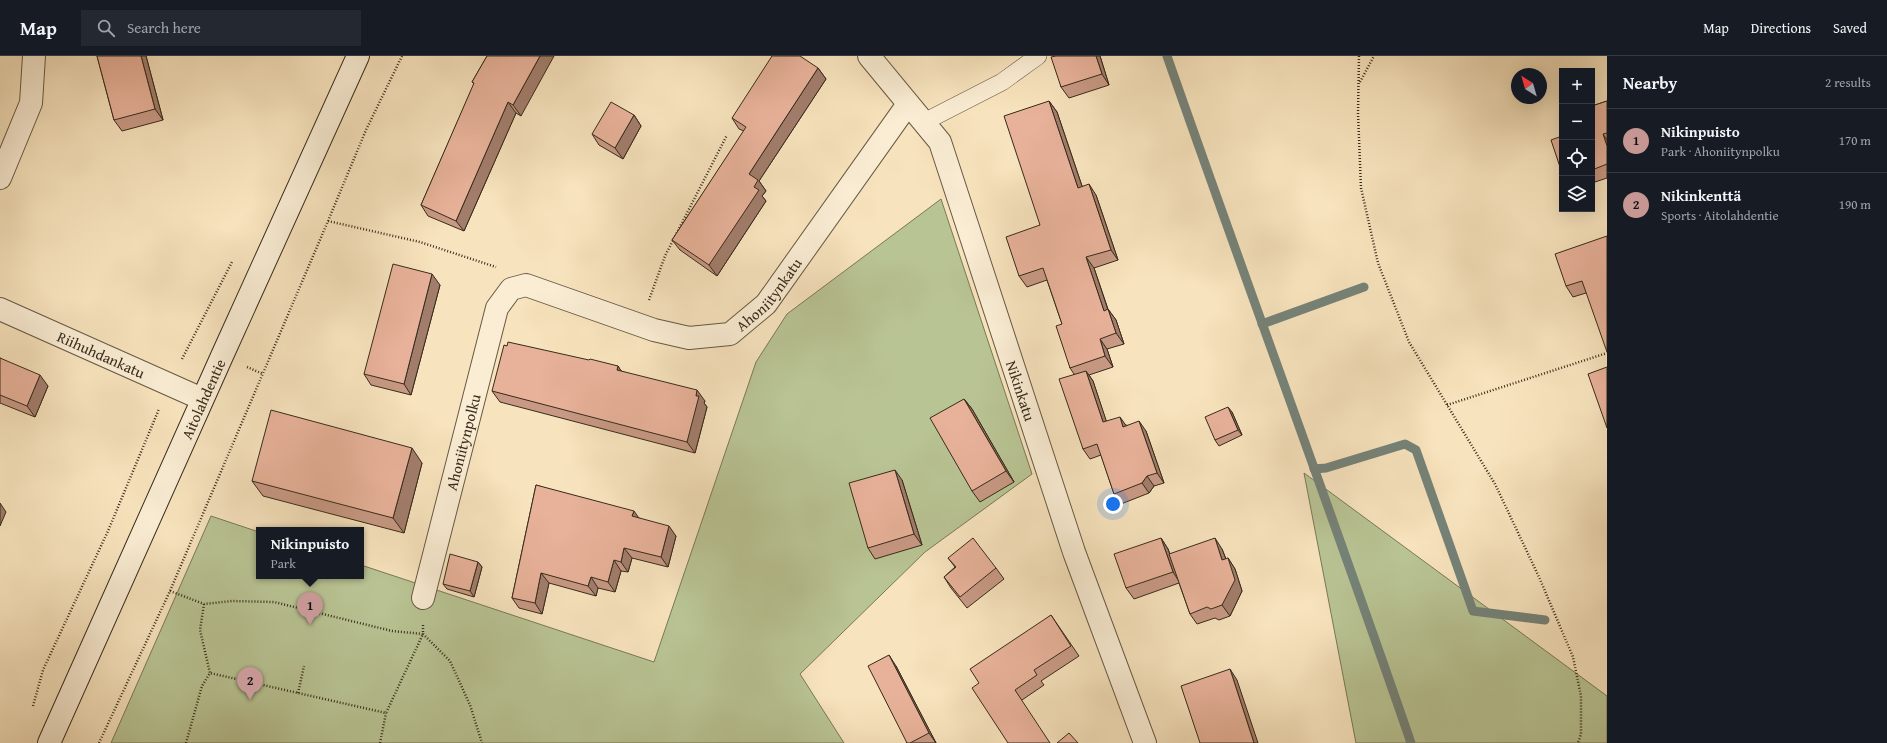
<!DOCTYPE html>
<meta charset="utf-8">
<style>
body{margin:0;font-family:"Gentium Book Plus",serif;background:#242831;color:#f1f3f6}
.controls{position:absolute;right:12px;top:12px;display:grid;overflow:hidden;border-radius:0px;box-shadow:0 4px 16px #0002}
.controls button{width:36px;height:36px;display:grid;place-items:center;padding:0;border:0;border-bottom:1px solid #363941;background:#171b24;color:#f1f3f6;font:20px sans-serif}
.compass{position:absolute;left:1511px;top:12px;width:36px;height:36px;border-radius:50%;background:#171b24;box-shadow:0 4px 16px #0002;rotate:323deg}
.you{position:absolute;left:1113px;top:448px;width:14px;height:14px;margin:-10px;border:3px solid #fff;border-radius:50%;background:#1a73e8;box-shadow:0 0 0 6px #1a73e833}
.badge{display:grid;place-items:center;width:26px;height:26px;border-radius:50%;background:#c59692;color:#111;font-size:13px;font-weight:700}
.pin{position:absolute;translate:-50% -33px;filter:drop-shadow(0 1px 2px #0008)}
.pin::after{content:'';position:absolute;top:21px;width:14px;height:12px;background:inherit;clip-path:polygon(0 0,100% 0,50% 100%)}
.popup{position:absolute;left:256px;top:471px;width:108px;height:52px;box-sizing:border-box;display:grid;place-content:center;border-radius:0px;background:#171b24;filter:drop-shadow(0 1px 3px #0005);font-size:13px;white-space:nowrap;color:#9ea1a6}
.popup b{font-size:15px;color:#f1f3f6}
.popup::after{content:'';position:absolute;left:50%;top:100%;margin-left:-8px;border:8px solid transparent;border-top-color:#171b24}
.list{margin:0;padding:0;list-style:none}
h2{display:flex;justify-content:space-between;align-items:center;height:52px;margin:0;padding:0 16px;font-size:17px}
h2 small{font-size:13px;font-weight:400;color:#9ea1a6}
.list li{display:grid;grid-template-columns:26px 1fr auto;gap:12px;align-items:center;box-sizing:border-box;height:64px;padding:0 16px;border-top:1px solid #363941}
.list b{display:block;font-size:15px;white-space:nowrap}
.list p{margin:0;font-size:13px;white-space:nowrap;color:#9ea1a6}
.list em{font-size:13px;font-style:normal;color:#9ea1a6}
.icon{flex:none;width:22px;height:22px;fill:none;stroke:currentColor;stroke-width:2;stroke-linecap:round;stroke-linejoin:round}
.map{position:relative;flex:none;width:1607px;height:687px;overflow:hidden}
header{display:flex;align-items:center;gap:24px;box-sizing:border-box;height:56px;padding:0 20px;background:#171b24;border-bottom:1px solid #363941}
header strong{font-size:19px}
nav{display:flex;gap:22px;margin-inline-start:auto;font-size:14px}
.search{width:280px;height:36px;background:#242831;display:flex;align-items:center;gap:10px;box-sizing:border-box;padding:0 14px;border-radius:0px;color:#9ea1a6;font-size:15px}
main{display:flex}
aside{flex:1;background:#171b24}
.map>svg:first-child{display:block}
.green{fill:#b9c494;stroke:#787858}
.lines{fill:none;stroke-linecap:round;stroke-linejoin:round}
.stream{stroke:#758379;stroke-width:9}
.lane-casing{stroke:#675944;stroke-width:18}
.street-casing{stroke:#675944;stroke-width:24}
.secondary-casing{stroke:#372b1b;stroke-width:24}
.path{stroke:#372b1b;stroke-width:2.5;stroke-dasharray:1 2;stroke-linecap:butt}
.lane{stroke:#faedd4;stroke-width:17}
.street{stroke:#faedd4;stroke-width:22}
.secondary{stroke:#faedd4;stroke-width:22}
.wall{fill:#c89984;stroke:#372b1b}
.shaded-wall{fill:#a27d6c;stroke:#372b1b}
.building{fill:#e8b29a;stroke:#372b1b}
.labels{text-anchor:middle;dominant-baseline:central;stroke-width:3.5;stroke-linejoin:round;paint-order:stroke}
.street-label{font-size:15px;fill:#372b1b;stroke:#faedd4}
</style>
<header>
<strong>Map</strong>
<div class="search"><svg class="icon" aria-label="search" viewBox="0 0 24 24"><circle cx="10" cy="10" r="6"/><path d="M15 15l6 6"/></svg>Search here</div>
<nav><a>Map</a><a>Directions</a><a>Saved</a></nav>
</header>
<main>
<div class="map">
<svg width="1607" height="687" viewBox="0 0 1607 687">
<rect width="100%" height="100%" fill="#f7e3bd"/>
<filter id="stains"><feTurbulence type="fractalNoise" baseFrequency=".005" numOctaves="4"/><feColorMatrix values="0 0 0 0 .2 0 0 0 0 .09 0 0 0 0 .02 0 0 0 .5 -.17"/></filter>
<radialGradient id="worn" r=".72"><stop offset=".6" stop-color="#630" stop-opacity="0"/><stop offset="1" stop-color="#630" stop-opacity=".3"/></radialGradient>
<g class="green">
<path d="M941,143L1032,418L925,496L800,618L844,687H111L211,460L259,476V520H361V509L654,606L756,306L787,258Z"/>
<path d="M1304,417L1607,640V687H1356Z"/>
</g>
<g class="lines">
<g class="stream">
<path d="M1167,0C1247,229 1332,457 1411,687"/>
<path d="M1262,268L1364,231"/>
<path d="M1314,413L1326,412L1405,388L1416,394L1473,555L1545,564"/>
</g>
<defs>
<path id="lane" d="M924,66L1002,26L1038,0"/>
<g id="street">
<path id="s1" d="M869,0L940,86L1074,496L1145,687"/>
<path d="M0,122L31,47L34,0"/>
<path id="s2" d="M0,253L202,343"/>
<path id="s3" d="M423,542L497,252L511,233L526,229L654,274L689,282L730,278L766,248L908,48"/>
</g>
<g id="secondary">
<path id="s4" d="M49,687L222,300L358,0"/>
</g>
</defs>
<use href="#lane" class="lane-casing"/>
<use href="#street" class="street-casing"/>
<use href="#secondary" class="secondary-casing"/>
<g class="path">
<path d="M1359,0L1358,57L1361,132L1378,207L1409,286L1495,428L1539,521L1573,601L1581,640V678L1578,687"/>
<path d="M1360,26L1374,0"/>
<path d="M328,165L420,186L496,211"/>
<path d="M649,244L665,200L727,79"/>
<path d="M182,303L232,206"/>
<path d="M247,311L263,318"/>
<path d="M1447,349L1607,297"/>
<path d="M170,535L204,548L232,545L274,546L392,575L423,578L386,657L210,617"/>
<path d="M423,569V578L450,605L470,649L482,687"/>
<path d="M298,637L304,610"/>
<path d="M33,650L43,614L108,475L159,353"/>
<path d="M99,687L170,535L328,165L366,74L402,0"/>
<path d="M186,687L202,630L210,617L200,574L204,548"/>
<path d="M380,687L386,657"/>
</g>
<use href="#lane" class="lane"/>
<use href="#street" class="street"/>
<use href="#secondary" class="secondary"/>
</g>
<g class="wall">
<path d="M97,0H146L163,64L122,75L114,64Z"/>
<path d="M487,0L521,60L516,57L464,175L428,160L421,149L474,28L472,26Z"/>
<path d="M1056,0H1100L1109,29L1069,42L1061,31Z"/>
<path d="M818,12L826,23L759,125L766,135L762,140L766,145L717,220L680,194L672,184L744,75L739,73L732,62Z"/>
<path d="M1049,45L1057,56L1082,130L1096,139L1118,204L1094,212L1108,253L1116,264L1124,288L1107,293L1113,311L1089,319L1093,325L1106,365L1126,369L1146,375L1164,427L1154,430L1149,437L1121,448L1114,438L1101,399L1090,403L1083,393L1074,318L1070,312L1062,268L1047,224L1027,231L1019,220L1040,169Z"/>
<path d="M1607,45V122L1592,127V50Z"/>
<path d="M634,59L641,70L623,103L599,89L592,78Z"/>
<path d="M1607,180L1586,237L1573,241L1566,230Z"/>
<path d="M440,229L411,339L371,329L364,318Z"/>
<path d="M0,302L48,330L35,361L0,347Z"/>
<path d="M618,310L621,315L705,345L704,347L707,351L695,397L500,346L492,335Z"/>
<path d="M964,343L972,353L1014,426L980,446L972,435Z"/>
<path d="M1232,356L1242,379L1219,390L1215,384Z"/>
<path d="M422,407L404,477L263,440L252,425Z"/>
<path d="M902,424L922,489L875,503L868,492Z"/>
<path d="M536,429L639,462L676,480L668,511L632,502L628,516L621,515L615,536L598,532L596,540L549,527L542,558L519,552L512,542Z"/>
<path d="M1161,482L1168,493L1170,498L1222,493L1226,503L1228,502L1235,513L1242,535L1230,560L1219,564L1215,562L1197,568L1190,558L1179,527L1134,543L1126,532Z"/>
<path d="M948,502L996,512L1004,523L967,552L951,532L944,521L955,511Z"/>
<path d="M478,506L482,511L474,541L447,533L443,528Z"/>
<path d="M1051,559L1079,600L1041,625L1044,629L1022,644L979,627Z"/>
<path d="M896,610L936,687H907Z"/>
</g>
<g class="shaded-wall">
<path d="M141,0H146L163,64L155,53Z"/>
<path d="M540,0H554L521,60L513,49Z"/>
<path d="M1096,0H1100L1109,29L1102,18Z"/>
<path d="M818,12L826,23L759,125L766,135L762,140L766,145L717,220L709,209L754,131L749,118Z"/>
<path d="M1049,45L1057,56L1086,142L1078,132Z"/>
<path d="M508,46L516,57L464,175L456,165Z"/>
<path d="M634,59L641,70L623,103L615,92Z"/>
<path d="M1603,78L1607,84V90Z"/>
<path d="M1089,128L1096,139L1118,204L1111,194Z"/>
<path d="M1086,201L1094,212L1112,266L1104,255Z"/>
<path d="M432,218L440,229L411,339L404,328Z"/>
<path d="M1108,253L1116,264L1124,288L1116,277Z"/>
<path d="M1100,283L1107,293L1113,311L1105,300Z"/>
<path d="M618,310L625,321L617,314Z"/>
<path d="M1086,315L1093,325L1110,376L1103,366Z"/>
<path d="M40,319L48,330L35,361L27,350Z"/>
<path d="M697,334L705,345L704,347L707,351L695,397L687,386Z"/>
<path d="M964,343L972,353L1014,426L1006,415Z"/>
<path d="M1228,351L1232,356L1242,379L1238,374Z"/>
<path d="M1120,361L1127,371H1123Z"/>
<path d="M1139,365L1146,375L1164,427L1157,417Z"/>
<path d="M412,392L422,407L404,477L393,462Z"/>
<path d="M895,414L902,424L922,489L914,478Z"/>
<path d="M1147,420L1154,430L1149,437L1142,427Z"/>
<path d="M0,447L6,456L0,470Z"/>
<path d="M634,455L641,465L632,460Z"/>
<path d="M669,470L676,480L668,511L661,501Z"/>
<path d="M1161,482L1168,493L1180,527L1173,516Z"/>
<path d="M1215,482L1222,493L1230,514L1222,504Z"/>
<path d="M624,492L632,502L628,516L621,506Z"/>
<path d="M1228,502L1235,513L1242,535L1230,560L1222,549Z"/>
<path d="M614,504L621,515L615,536L608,526Z"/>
<path d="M478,506L482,511L474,541L470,535Z"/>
<path d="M541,517L549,527L542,558L535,547Z"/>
<path d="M591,521L598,532L596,540L588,530Z"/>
<path d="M889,599L896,610L936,687L929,677Z"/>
<path d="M1230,613L1237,624L1258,687H1254Z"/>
</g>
<g class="building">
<path d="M97,0H141L155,53L114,64Z"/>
<path d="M487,0H540L513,49L508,46L456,165L421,149L474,27L472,26Z"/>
<path d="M772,0H800L818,12L749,118L758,124L754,131L759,134L709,209L672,184L746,71L732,62Z"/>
<path d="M1056,0H1096L1102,18L1061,31L1051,1Z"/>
<path d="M1049,45L1078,132L1089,128L1111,194L1086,201L1104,255L1108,253L1116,277L1100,283L1105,300L1070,312L1056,270L1062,268L1043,212L1019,220L1006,181L1040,169L1004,60Z"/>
<path d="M1607,45V77L1603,78L1607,90V108L1592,114V50Z"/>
<path d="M611,46L634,59L615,92L592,78Z"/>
<path d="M1562,80V111H1560L1551,84Z"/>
<path d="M1607,180V296L1582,225L1566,230L1555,198Z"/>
<path d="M393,208L432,218L404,328L364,318Z"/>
<path d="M508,286L589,304L590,303L618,310L617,314L697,334L696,340H699L687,386L492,335L504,289L507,290Z"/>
<path d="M0,302L40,319L27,350L0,339Z"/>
<path d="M1607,311V372L1588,318Z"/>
<path d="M1086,315L1103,366L1120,361L1123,371L1139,365L1157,417L1147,420L1142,427L1114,438L1097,388L1083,393L1059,323Z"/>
<path d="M964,343L1006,415L972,435L930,362Z"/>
<path d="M1228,351L1238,374L1215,384L1205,361Z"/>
<path d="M271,354L412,392L393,462L252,425Z"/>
<path d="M895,414L914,478L868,492L849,427Z"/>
<path d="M536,429L634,455L632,460L669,470L661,501L624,492L621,506L614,504L608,526L591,521L588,530L541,517L535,547L512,542Z"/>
<path d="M973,482L996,512L960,541L944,521L956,511L948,502Z"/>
<path d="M1161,482L1173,516L1126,532L1114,498Z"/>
<path d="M1215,482L1222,504L1228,502L1235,524L1222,549L1211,553L1207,551L1190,558L1169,498Z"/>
<path d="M450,498L478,506L470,535L443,528Z"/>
<path d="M1051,559L1071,590L1034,614L1037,619L1015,634L1050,687H1008L972,632L979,627L970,613Z"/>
<path d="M889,599L929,677L910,687H907L868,610Z"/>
<path d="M1230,613L1254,687H1200L1181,630Z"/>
<path d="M1069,677L1078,687H1057Z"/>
</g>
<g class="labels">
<g class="street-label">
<text stroke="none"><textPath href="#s3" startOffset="607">Ahoniitynkatu</textPath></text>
<text stroke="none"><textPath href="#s2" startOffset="111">Riihuhdankatu</textPath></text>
<text stroke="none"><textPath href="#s1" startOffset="373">Nikinkatu</textPath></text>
<text stroke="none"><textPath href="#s4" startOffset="377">Aitolahdentie</textPath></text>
<text stroke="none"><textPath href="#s3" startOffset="161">Ahoniitynpolku</textPath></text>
</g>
</g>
<rect width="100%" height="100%" filter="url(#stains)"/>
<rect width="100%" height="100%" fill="url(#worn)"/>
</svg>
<div class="controls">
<button>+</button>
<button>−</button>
<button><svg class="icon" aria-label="locate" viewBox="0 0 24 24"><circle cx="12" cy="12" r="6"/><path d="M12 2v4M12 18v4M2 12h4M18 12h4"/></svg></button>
<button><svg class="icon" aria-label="layers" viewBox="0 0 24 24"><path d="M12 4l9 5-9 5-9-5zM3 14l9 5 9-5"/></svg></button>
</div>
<svg class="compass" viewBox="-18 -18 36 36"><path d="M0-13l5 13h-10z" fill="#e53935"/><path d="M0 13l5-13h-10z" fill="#9ea1a6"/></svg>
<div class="you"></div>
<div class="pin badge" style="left:310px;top:569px">1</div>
<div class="popup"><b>Nikinpuisto</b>Park</div>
<div class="pin badge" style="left:250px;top:644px">2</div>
</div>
<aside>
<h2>Nearby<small>2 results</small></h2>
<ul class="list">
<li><span class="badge">1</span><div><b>Nikinpuisto</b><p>Park · Ahoniitynpolku</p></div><em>170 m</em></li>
<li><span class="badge">2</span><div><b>Nikinkenttä</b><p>Sports · Aitolahdentie</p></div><em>190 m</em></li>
</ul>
</aside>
</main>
